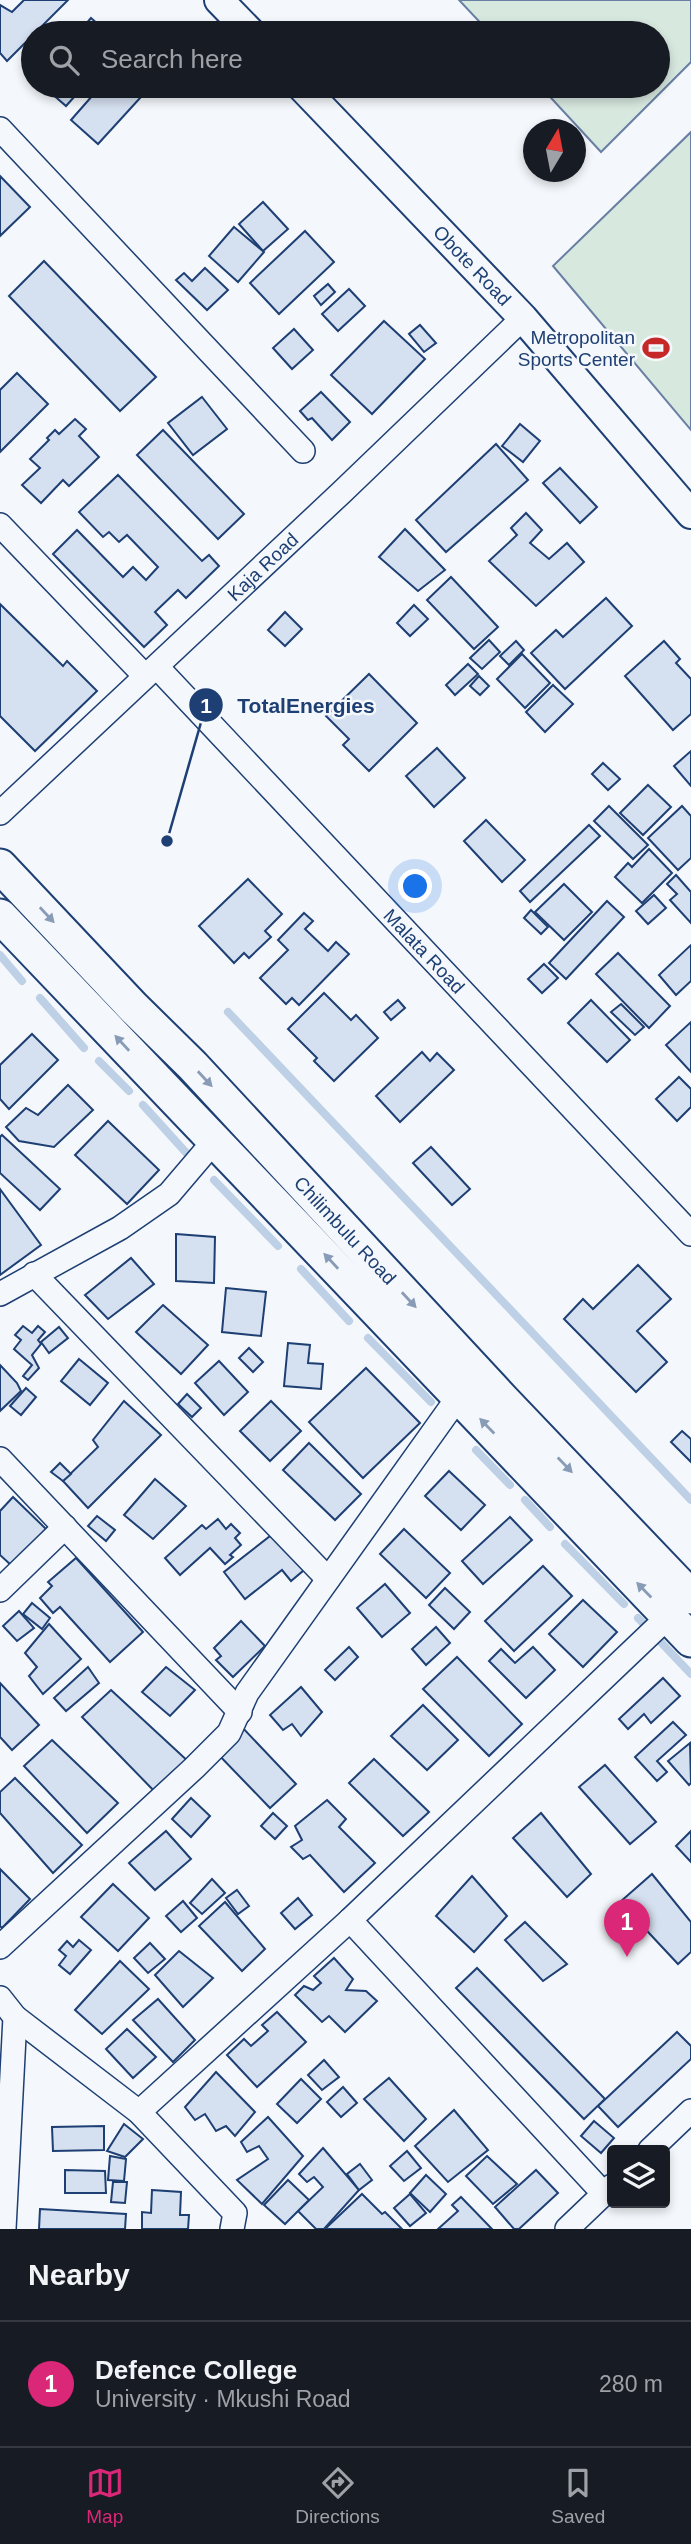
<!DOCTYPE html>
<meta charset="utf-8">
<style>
body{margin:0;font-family:Helvetica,sans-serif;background:#242831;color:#f1f3f6}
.controls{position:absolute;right:21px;bottom:21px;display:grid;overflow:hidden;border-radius:7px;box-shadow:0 4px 10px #0003}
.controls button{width:63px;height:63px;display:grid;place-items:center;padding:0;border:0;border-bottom:2px solid #363941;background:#171b24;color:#f1f3f6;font:35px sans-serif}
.compass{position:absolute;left:523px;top:119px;width:63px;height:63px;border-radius:50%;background:#171b24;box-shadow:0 4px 10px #0003;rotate:10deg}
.you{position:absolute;left:416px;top:887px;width:24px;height:24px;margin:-18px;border:5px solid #fff;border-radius:50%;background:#1a73e8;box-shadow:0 0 0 10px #1a73e833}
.badge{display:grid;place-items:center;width:46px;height:46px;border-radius:50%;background:#db2777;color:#fff;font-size:23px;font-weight:700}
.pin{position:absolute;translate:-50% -58px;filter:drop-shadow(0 2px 4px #0008)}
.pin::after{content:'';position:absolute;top:37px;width:24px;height:21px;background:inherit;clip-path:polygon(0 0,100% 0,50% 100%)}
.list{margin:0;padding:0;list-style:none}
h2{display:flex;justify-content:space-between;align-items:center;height:91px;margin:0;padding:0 28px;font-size:30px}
h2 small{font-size:23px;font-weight:400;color:#9ea1a6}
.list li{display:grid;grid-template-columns:46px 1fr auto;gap:21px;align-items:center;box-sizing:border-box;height:126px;padding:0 28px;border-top:2px solid #363941}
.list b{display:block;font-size:26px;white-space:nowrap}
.list p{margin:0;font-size:23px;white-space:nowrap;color:#9ea1a6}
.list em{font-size:23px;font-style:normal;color:#9ea1a6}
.icon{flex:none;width:38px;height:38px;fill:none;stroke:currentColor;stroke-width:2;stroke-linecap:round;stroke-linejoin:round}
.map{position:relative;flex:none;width:691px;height:2229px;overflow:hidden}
.search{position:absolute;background:#171b24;box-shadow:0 4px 10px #0003;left:21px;right:21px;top:21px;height:77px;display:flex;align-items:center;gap:18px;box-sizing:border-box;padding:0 24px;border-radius:38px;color:#9ea1a6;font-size:26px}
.sheet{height:217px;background:#171b24}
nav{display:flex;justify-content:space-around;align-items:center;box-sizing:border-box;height:98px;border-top:2px solid #363941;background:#171b24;font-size:19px;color:#9ea1a6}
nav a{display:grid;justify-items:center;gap:4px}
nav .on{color:#db2777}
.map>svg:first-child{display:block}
.green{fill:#d7e8df;stroke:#687fa3;stroke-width:2}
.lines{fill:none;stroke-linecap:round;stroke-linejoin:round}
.stream{stroke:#bed0e5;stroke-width:8}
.building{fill:#d5e0f0;stroke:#1d3f73;stroke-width:2}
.minor-casing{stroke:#1d3f73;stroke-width:26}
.tertiary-casing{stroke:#1d3f73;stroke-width:32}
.secondary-casing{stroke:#1d3f73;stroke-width:37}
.minor{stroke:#f4f7fb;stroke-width:23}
.tertiary{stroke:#f4f7fb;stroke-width:28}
.secondary{stroke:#f4f7fb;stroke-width:33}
.oneway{fill:#889bb7}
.labels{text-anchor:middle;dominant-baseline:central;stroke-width:5;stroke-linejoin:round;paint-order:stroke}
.street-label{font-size:19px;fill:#1d3f73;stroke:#f4f7fb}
.poi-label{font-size:19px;fill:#1d3f73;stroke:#f4f7fb;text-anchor:end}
.leader{fill:none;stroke:#1d3f73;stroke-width:2.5}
.callout-dot{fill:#1d3f73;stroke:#f4f7fb;stroke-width:2.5}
.mark-label{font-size:21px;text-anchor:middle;font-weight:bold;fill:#fff}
.callout-label{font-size:21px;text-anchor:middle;font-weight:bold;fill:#1d3f73;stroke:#f4f7fb;stroke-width:5;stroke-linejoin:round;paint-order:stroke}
</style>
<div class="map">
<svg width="691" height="2229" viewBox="0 0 691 2229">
<rect width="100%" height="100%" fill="#f4f7fb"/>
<g class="green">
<path d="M459,0H691V62L601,152L540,86H658V33H490Z"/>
<path d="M691,132V430L553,266Z"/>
</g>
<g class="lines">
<g class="stream">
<path d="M0,955L22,981"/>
<path d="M40,998L84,1048"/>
<path d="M228,1012L691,1500"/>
<path d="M99,1061L129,1091"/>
<path d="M143,1105L190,1157"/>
<path d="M214,1180L278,1246"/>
<path d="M301,1269L349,1321"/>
<path d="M368,1338L431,1402"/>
<path d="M476,1450L510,1485"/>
<path d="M525,1500L550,1527"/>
<path d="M565,1544L624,1604"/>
<path d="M638,1618L691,1674"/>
</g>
</g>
<g class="building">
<path d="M24,0H68L7,61L0,53V5L12,12Z"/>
<path d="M91,18L108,33H78Z"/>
<path d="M43,86H84L66,106Z"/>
<path d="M98,86H151L98,144L71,120L100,87Z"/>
<path d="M0,176L30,207L0,236Z"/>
<path d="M263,202L288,229L263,251L239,224Z"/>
<path d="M234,227L264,252L238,282L209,256Z"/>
<path d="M305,231L334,262L279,314L250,283Z"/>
<path d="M44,261L156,377L120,411L9,296Z"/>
<path d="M205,268L228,290L207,310L176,280L184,273L192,281Z"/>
<path d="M328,284L335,292L321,305L314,296Z"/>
<path d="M349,289L365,306L338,331L322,314Z"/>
<path d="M384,321L425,359L372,414L331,375Z"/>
<path d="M420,325L436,343L424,352L409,334Z"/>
<path d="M294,329L313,350L292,369L273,348Z"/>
<path d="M17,373L48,404L0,452V390Z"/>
<path d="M321,392L350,422L332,440L312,418L308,420L300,411Z"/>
<path d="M202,397L227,429L193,455L168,423Z"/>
<path d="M75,419L86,429L79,436L99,457L69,486L63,480L41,503L22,485L40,468L30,459L49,440L47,438L55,430L59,434Z"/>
<path d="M520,424L540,441L523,462L502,446Z"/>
<path d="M163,430L244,514L218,539L137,455Z"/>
<path d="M496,444L528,480L446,552L416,520Z"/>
<path d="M560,468L597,507L580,523L543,483Z"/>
<path d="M118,475L202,561L209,555L219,566L186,598L178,590L155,612L167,625L144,647L53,554L77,530L123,577L133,567L146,580L158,567L127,535L119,542L109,532L103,537L79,512Z"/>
<path d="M526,513L542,530L530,543L549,559L567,543L584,562L536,606L489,561L517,535L511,528Z"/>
<path d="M405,529L445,570L418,591L379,557Z"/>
<path d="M451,577L498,627L474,649L427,600Z"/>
<path d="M606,598L632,626L565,689L531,653L556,630L563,637Z"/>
<path d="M0,604L63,666L67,661L97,691L35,751L0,716Z"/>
<path d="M414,605L428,619L410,636L397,623Z"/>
<path d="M285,612L302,629L285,646L268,630Z"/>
<path d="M489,640L500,652L482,669L470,658Z"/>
<path d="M516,641L524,650L509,665L500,656Z"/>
<path d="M664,641L680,659L676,663L691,679V714L673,730L625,676Z"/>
<path d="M522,654L550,683L525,708L497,679Z"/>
<path d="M468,664L478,674L455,695L446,685Z"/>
<path d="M369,674L417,723L369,771L343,745L349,739L326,716Z"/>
<path d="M479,676L489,686L480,695L470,686Z"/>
<path d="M553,685L573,704L545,732L526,712Z"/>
<path d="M437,748L465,778L434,807L406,776Z"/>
<path d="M691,751V786L674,766Z"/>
<path d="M603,763L620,779L608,790L592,774Z"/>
<path d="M648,785L671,807L643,835L620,813Z"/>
<path d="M609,806L648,845L633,859L594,821Z"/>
<path d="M682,806L691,816V858L678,870L648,838Z"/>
<path d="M486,820L525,860L502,882L464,841Z"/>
<path d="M589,825L600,836L530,902L520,891Z"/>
<path d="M649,849L672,873L642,903L615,877L628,863L632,867Z"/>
<path d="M676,875L691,892V923L670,900L677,894L667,884Z"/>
<path d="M248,879L282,914L265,931L271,937L249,958L244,953L234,963L199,926Z"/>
<path d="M564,884L592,912L564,940L535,912Z"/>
<path d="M654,895L666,908L648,924L636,911Z"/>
<path d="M607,901L624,917L566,979L549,963Z"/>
<path d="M531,910L548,927L541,934L524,918Z"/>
<path d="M304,913L313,921L305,929L328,951L336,942L349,954L299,1005L292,998L286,1004L260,978L288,950L278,940Z"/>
<path d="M691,945V981L676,995L659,975Z"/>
<path d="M618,953L670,1006L649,1028L596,974Z"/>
<path d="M544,964L558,978L542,993L528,979Z"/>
<path d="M324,993L351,1020L356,1015L378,1038L334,1081L314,1061L317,1058L288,1029Z"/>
<path d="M398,1000L405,1008L391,1020L384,1012Z"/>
<path d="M591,1000L630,1040L607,1062L568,1023Z"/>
<path d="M621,1004L644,1027L635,1035L611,1012Z"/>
<path d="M691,1022V1072L666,1045Z"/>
<path d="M32,1034L58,1060L9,1109L0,1099V1065Z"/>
<path d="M422,1052L430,1061L437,1053L454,1070L400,1122L376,1096Z"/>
<path d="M679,1077L691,1089V1107L677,1121L656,1099Z"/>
<path d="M68,1085L93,1110L54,1147L19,1141L6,1127L26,1108L38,1115Z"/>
<path d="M108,1121L159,1170L127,1204L75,1155Z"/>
<path d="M2,1135L60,1189L40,1210L0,1173V1137Z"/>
<path d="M431,1147L470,1189L452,1205L413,1163Z"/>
<path d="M0,1189L41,1245L0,1275Z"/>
<path d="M176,1234L215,1237L214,1283L176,1281Z"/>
<path d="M131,1258L154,1284L108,1319L85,1295Z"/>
<path d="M638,1265L671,1299L637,1331L667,1362L636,1392L564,1319L583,1299L593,1309Z"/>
<path d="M226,1288L266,1292L261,1336L222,1332Z"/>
<path d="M163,1305L208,1345L181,1374L136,1332Z"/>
<path d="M23,1326L32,1333L38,1326L45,1332L38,1340L41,1344L32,1355L39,1368L28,1380L23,1376L32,1365L14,1349L21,1340L15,1335Z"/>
<path d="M59,1327L68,1338L49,1353L41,1342Z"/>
<path d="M288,1343L310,1345L308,1363L323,1364L321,1389L284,1386Z"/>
<path d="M249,1348L263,1362L253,1372L239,1358Z"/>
<path d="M79,1359L108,1383L90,1405L61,1381Z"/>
<path d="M219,1361L248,1392L224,1415L195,1383Z"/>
<path d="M0,1365L17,1383L21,1391L0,1411Z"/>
<path d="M366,1368L420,1423L363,1478L309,1422Z"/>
<path d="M26,1388L36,1397L21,1415L10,1406Z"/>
<path d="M187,1394L201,1408L192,1417L178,1404Z"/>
<path d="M124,1401L161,1435L88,1508L63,1481L98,1447L93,1440Z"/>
<path d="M271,1401L301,1431L270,1461L240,1431Z"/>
<path d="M682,1431L691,1439V1462L671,1442Z"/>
<path d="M309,1443L361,1494L335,1520L283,1470Z"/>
<path d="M60,1463L71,1474L63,1481L51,1472Z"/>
<path d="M449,1471L485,1505L461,1530L425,1496Z"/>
<path d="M155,1479L186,1506L153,1539L124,1515Z"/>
<path d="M13,1497L46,1529L11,1565L0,1555V1511Z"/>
<path d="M97,1516L115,1530L106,1541L88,1526Z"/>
<path d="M510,1517L532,1540L483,1584L462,1561Z"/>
<path d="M218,1519L226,1529L231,1524L240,1533L235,1538L241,1545L230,1555L233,1557L225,1564L210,1548L180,1575L165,1558L202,1525L206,1529Z"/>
<path d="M404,1529L450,1573L426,1598L380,1554Z"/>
<path d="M274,1533L304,1570L291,1581L282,1570L245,1599L224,1572Z"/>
<path d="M76,1558L143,1632L110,1662L60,1607L53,1613L40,1598L52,1586L48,1582Z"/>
<path d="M543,1566L572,1596L514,1651L485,1621Z"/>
<path d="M385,1584L410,1613L382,1637L357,1608Z"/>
<path d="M445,1588L470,1612L454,1629L429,1605Z"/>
<path d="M583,1600L617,1632L583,1667L549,1634Z"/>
<path d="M32,1603L50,1618L42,1629L23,1614Z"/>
<path d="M19,1611L34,1628L17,1641L3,1626Z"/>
<path d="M241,1621L265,1646L233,1677L216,1660L221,1656L214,1648Z"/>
<path d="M49,1624L81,1659L43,1694L29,1676L37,1667L25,1653Z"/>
<path d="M436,1627L450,1643L426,1665L412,1649Z"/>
<path d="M349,1647L358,1657L335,1680L325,1670Z"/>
<path d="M533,1647L555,1670L526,1698L489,1661L501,1649L515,1663Z"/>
<path d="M457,1657L522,1724L489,1756L423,1689Z"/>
<path d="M88,1667L99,1683L66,1711L54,1698Z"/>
<path d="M166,1667L195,1690L170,1716L142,1692Z"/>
<path d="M663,1678L680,1696L651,1723L644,1714L628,1729L619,1719Z"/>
<path d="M0,1683L39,1725L12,1750L0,1737Z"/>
<path d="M301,1687L322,1712L301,1736L292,1724L283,1730L270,1715Z"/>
<path d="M111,1690L191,1764L159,1796L82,1717Z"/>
<path d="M423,1705L458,1740L427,1770L391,1736Z"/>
<path d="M673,1722L686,1735L657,1761L667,1772L657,1781L635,1757Z"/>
<path d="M240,1725L296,1784L270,1808L214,1750Z"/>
<path d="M52,1740L118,1803L87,1833L24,1766Z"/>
<path d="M690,1743L691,1783L689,1785L668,1761Z"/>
<path d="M374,1759L429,1812L403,1836L349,1783Z"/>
<path d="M605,1765L656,1822L630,1844L579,1787Z"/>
<path d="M15,1778L82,1845L53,1873L0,1813V1792Z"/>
<path d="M191,1798L210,1816L191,1837L172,1819Z"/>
<path d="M327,1800L346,1819L339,1827L375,1863L344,1892L310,1855L303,1859L291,1847L302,1840L295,1826Z"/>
<path d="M273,1813L287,1826L275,1839L261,1826Z"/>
<path d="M541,1813L591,1874L567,1897L513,1838Z"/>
<path d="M166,1831L191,1859L155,1890L129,1863Z"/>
<path d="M691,1831V1862L676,1846Z"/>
<path d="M0,1869L30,1899L2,1928L0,1926Z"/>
<path d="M652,1874L691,1922V1952L678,1964L620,1902Z"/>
<path d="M472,1876L507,1916L474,1952L436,1916Z"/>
<path d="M212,1879L225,1893L202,1914L190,1903Z"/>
<path d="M113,1884L149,1918L118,1951L81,1917Z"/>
<path d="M237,1890L249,1906L238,1914L226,1898Z"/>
<path d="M298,1898L312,1915L295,1929L281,1913Z"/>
<path d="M183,1901L197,1918L181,1932L166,1916Z"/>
<path d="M225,1902L265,1949L242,1971L199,1926Z"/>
<path d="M525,1922L567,1964L543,1981L505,1940Z"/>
<path d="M79,1940L91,1950L70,1974L59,1965L66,1956L59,1950L67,1941L73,1947Z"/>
<path d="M150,1943L165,1959L148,1973L134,1958Z"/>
<path d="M179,1951L213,1978L183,2007L155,1975Z"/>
<path d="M334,1958L353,1979L346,1990L366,1991L377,2001L345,2032L329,2016L322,2022L295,1995L304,1986L313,1990L321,1983L314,1976Z"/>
<path d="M120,1961L149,1989L102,2034L75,2010Z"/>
<path d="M477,1968L605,2099L584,2119L456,1988Z"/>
<path d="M158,1999L195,2040L173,2062L133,2020Z"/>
<path d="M277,2012L306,2042L257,2087L227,2055L244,2039L251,2046L268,2031L262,2025Z"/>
<path d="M127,2029L156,2057L133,2078L106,2049Z"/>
<path d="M677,2032L691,2046V2059L618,2127L598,2106Z"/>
<path d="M324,2060L339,2077L322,2090L308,2075Z"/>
<path d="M216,2072L255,2112L235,2136L226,2126L216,2131L205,2114L195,2120L185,2107Z"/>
<path d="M389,2078L426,2119L404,2141L364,2099Z"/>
<path d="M301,2079L321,2099L297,2123L277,2104Z"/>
<path d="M343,2087L357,2103L341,2117L327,2102Z"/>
<path d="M454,2110L488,2150L448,2182L415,2146Z"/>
<path d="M268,2117L303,2156L262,2204L237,2180L268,2159L259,2146L247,2152L241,2142Z"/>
<path d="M594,2121L614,2138L601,2153L581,2136Z"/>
<path d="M124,2124L143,2139L125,2157L107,2151Z"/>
<path d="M104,2126V2150L53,2151L52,2127Z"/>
<path d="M323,2148L359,2190L324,2229H316L298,2211L323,2187L314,2177L307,2182L299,2174Z"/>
<path d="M407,2151L421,2168L404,2181L390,2166Z"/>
<path d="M110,2156L126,2159L124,2181L108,2180Z"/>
<path d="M487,2156L517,2184L493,2204L466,2176Z"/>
<path d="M360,2164L372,2180L359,2190L347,2174Z"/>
<path d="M65,2170L105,2171L106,2193H65Z"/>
<path d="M536,2170L558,2193L519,2229H514L495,2207Z"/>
<path d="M426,2175L446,2194L430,2212L410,2193Z"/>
<path d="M288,2180L309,2200L285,2224L264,2205Z"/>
<path d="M113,2182H127L125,2203L111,2202Z"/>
<path d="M152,2190L181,2192L180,2215H189L188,2229H142V2212L151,2213Z"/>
<path d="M362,2194L382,2214L385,2212L402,2229H325Z"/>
<path d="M410,2194L426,2213L410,2226L394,2208Z"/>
<path d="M461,2197L492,2229H438L458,2211L452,2205Z"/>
<path d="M40,2209L126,2214L125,2229H39Z"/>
</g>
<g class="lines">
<defs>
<g id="minor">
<path d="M0,129L303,451"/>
<path d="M0,525L145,676"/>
<path id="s1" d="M157,667L691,1234"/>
<path id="s2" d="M0,813L342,492L523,318"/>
<path d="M34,1274L328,1579"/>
<path d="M0,1294L120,1228L169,1194L215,1140"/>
<path d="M0,1459L240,1712"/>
<path d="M0,1590L65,1527"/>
<path d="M350,1920L604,2194"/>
<path d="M0,1947L194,1768L229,1733L247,1693L459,1396"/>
<path d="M0,1998L15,2017L4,2229"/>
<path d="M15,2017L139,2112L235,2213L232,2229"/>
<path d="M139,2112L350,1920L669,1616"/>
<path d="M650,2150L691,2111"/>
<path d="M567,2229L612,2186"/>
</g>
<g id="tertiary">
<path d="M219,0L251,33"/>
<path id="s3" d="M301,86L523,318L691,514"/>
</g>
<g id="secondary">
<path id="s4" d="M0,866L133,1007L193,1066L503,1400L691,1597"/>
<path d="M0,916L691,1640"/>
</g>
</defs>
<use href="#minor" class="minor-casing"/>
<use href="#tertiary" class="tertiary-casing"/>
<use href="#secondary" class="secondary-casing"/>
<use href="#minor" class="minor"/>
<use href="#tertiary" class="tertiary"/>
<use href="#secondary" class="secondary"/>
</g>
<defs><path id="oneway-solid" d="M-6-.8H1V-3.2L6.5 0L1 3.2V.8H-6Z" transform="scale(1.75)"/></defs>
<g class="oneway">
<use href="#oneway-solid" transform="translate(47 915) rotate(47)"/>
<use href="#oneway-solid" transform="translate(122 1043) rotate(-133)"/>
<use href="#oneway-solid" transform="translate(205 1079) rotate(47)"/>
<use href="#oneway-solid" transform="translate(331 1261) rotate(-133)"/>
<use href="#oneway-solid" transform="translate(409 1300) rotate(47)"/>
<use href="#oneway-solid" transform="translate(487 1426) rotate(-134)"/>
<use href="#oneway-solid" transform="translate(565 1465) rotate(46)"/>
<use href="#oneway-solid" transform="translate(644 1590) rotate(-134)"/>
</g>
<defs>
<symbol id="stadium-bare" viewBox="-9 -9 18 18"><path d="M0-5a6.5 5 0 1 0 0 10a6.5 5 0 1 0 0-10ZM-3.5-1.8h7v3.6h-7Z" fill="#c62828" stroke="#f4f7fb" stroke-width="2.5" paint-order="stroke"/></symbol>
</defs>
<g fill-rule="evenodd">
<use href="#stadium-bare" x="637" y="329" width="38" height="38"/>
</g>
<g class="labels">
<g class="street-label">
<text stroke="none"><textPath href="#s3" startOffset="248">Obote Road</textPath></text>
<text stroke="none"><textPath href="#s2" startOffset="360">Kaja Road</textPath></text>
<text stroke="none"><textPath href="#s1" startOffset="390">Malata Road</textPath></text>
<text stroke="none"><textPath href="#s4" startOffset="502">Chilimbulu Road</textPath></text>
</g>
<g class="poi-label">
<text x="635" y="337">Metropolitan<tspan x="635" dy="22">Sports Center</tspan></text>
</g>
</g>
<path class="leader" d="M167 841L206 705"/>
<g class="callout-dot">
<circle cx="167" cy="841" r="7"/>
<circle cx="206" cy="705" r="18"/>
</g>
<g class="mark-label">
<text x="206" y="713">1</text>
</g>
<g class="callout-label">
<text x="306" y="713">TotalEnergies</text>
</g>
</svg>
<div class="controls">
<button><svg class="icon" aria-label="layers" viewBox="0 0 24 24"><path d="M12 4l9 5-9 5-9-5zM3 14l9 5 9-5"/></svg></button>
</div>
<svg class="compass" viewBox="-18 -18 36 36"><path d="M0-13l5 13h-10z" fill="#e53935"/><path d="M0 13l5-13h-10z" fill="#9ea1a6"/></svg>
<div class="you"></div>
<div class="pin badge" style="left:627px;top:1957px">1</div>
<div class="search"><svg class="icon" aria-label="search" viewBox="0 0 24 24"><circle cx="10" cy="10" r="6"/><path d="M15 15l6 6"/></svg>Search here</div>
</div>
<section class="sheet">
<h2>Nearby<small></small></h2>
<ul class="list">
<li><span class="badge">1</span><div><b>Defence College</b><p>University · Mkushi Road</p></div><em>280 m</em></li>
</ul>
</section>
<nav>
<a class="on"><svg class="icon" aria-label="map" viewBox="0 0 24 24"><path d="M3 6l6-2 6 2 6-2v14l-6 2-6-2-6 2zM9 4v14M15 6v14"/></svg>Map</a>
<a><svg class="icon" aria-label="directions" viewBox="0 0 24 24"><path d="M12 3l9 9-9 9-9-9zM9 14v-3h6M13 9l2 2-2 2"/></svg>Directions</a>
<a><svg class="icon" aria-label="saved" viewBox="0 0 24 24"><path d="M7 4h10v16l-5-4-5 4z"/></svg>Saved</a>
</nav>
